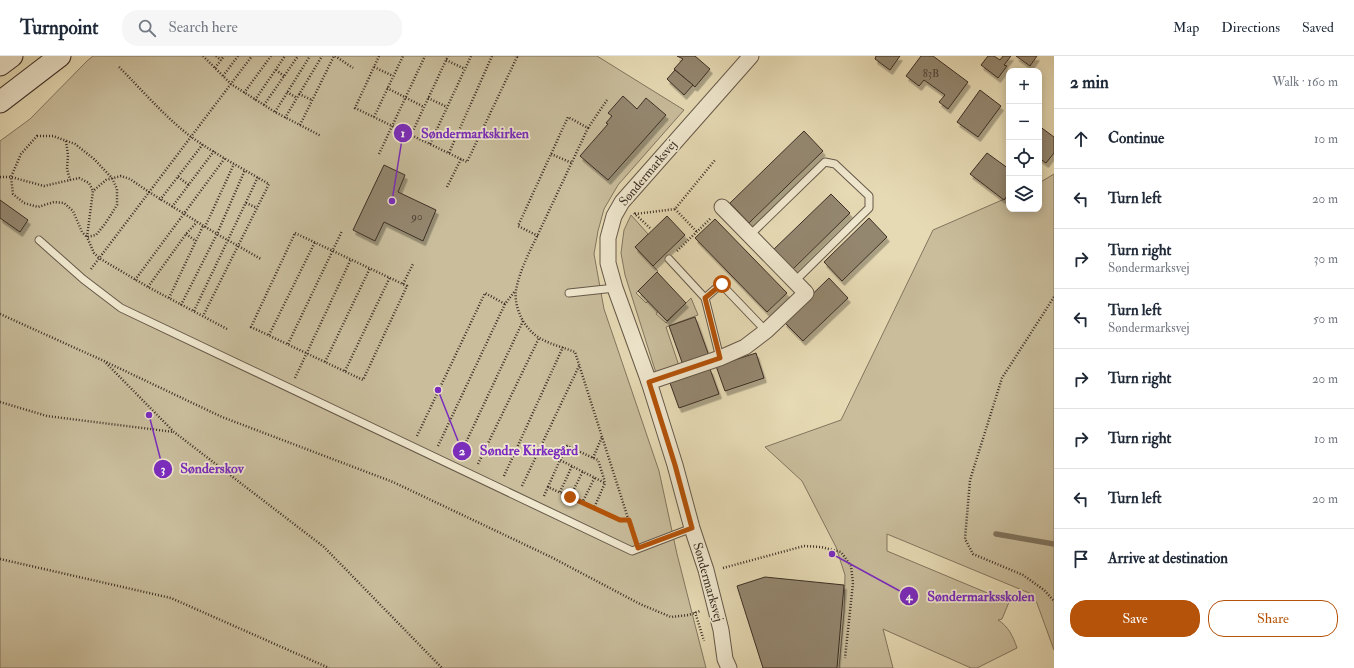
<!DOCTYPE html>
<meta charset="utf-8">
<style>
body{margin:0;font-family:"IM FELL Double Pica",serif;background:#f6f6f7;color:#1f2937}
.controls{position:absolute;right:12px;top:12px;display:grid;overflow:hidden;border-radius:8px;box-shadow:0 2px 10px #0003}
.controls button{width:36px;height:36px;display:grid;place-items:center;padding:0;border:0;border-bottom:1px solid #e0e1e3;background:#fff;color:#1f2937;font:20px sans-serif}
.stop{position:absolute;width:12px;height:12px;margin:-9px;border:3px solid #b45309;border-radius:50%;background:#fff}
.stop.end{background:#b45309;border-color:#fff;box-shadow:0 1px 4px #0008}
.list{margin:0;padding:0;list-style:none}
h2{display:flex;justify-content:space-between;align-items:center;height:52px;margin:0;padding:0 16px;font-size:17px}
h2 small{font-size:13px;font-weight:400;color:#747a83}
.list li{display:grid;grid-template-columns:26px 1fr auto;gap:12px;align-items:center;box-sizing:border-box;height:60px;padding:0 16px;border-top:1px solid #e0e1e3}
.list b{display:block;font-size:15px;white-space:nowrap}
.list p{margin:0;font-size:13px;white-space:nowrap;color:#747a83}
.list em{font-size:13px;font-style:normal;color:#747a83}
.actions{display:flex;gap:8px;padding:12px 16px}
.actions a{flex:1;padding:9px 0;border:1px solid #b45309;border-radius:16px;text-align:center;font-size:14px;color:#b45309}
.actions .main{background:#b45309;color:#fff}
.icon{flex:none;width:22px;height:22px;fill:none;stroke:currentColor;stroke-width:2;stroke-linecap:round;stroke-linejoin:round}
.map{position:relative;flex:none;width:1054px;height:612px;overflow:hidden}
header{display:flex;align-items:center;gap:24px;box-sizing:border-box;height:56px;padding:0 20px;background:#fff;border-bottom:1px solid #e0e1e3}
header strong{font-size:19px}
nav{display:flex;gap:22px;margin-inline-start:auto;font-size:14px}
.search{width:280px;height:36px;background:#f6f6f7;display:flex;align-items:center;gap:10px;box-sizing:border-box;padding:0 14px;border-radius:16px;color:#747a83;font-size:15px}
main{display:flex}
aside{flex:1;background:#fff}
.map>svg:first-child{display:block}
.green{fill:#c9bd9c;stroke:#827660}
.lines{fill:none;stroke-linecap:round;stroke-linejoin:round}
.stream{stroke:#7f725d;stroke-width:5.5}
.building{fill:#94876f;stroke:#3b2e25;filter:url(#shadow)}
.lane-casing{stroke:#665949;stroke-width:9}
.street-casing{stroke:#665949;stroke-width:17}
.secondary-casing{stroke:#3b2e25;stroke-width:23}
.path{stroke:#3b2e25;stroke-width:2.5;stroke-dasharray:1 2;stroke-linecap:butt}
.lane{stroke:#efe7ce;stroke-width:7}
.street{stroke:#efe7ce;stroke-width:15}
.secondary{stroke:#efe7ce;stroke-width:21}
.route{stroke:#b45309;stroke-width:5}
.labels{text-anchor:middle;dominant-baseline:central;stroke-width:3.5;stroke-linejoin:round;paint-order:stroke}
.number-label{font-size:11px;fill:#514438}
.street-label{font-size:13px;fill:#3b2e25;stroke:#efe7ce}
.leader{fill:none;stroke:#7b2cbf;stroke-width:1.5}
.callout-dot{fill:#7b2cbf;stroke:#efe7ce;stroke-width:1.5}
.mark-label{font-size:12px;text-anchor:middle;font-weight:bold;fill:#fff}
.callout-label{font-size:14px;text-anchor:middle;font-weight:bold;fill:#7b2cbf;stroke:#efe7ce;stroke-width:3.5;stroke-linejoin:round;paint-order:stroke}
</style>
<header>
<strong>Turnpoint</strong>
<div class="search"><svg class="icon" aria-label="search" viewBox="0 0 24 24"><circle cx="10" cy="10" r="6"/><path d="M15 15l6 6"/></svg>Search here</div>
<nav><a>Map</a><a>Directions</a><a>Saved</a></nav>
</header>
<main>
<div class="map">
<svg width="1054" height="612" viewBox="0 0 1054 612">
<defs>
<filter id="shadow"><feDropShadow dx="2.5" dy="4.5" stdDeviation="0" flood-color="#0004"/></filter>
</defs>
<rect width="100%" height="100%" fill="#e6dab4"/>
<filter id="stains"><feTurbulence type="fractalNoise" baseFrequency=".005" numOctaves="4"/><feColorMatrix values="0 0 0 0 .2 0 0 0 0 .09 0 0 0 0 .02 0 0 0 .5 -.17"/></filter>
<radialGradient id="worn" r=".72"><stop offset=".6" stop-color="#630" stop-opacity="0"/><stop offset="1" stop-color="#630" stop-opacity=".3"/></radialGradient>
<g class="green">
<path d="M93,0H597L684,54L618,129L604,153L598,175L594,198L604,253L659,415L677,498L706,612H0V85L30,63L87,5Z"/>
<path d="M1054,118V594L1034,539L887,478V495L1009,546L1002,563L998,564C1008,570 1013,580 1017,592L977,612H971L883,573L893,612H839L844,556L845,519L836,491L802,425L765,391L841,364L933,174L1009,141V153H1039V127Z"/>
<path d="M631,159L648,178L635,191L658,215L636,237L646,247L648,245L658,255L656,258L666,267L691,242L698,259L666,271L679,310L656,317L625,219L621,197L624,174Z"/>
</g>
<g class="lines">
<path class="stream" d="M996,478L1054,488"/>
</g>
<g class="building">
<path d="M677,0H695L710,13L695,31L674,13L683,3Z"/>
<path d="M876,0H900L890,14L875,3Z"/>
<path d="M921,0H933L968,26L948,53L939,46L945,39L924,24L919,30L906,20Z"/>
<path d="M988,0H994L1000,4L1003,0H1011L1004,9L1007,10L998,22L981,9Z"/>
<path d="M1016,0H1037L1030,10Z"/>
<path d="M675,14L693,29L684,39L667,23Z"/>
<path d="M980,34L1001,50L978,81L957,66Z"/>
<path d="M623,40L637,53L646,42L666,59L608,124L580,100L608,68L606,67L612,60L608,57Z"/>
<path d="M1039,70L1054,81V97L1046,107L1039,102Z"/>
<path d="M804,75L823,95L749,167L730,147Z"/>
<path d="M987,97L1009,113V121L1007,123L1009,124V137L1004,144L970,118Z"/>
<path d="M384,109L405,119L398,136L436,154L423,185L384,166L375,185L353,174Z"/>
<path d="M831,138L850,157L790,216L771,196Z"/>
<path d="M0,144L28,164L20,176L0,162Z"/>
<path d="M667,160L685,179L653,210L635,191Z"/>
<path d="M869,162L887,181L842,225L824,206Z"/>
<path d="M715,163L787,237L767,256L695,182Z"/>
<path d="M657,216L686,247L667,265L638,235Z"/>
<path d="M829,222L848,242L803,285L784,266Z"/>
<path d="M695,261L709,300L683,309L669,270Z"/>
<path d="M756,297L764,322L725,335L716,310Z"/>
<path d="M710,313L719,338L679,352L670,327Z"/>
<path d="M765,521L844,529L837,612H763L737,530Z"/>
</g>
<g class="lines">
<defs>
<g id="lane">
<path d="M750,179L825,106L835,108L869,140V152L795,225"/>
<path d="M39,184L83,223L121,252L632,495L692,472"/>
<path d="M669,203L705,242"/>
<path d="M569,237L615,232"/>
<path d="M720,302L705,242L721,228L766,275"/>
</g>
<g id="street">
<path d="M649,326L720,302L745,291L766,275L806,237L722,151"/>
<path d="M729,612L725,603L721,574L706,514L692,472L675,409L649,326L615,232L608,207V182L614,160L622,146L751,0"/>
</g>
<g id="secondary">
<path d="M0,9L12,0"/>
<path d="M0,46L60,0"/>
</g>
</defs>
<use href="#lane" class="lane-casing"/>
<use href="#street" class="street-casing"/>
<use href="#secondary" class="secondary-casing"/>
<g class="path">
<path d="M203,0L231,28L275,56L321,80"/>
<path d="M216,0L221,4"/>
<path d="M335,0L353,12"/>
<path d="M379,0L355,52L467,106L517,1L515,0"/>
<path d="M446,4L465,13"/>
<path d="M119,11C142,34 164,60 190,80C215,98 243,113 269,128L203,260"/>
<path d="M374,11L393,20"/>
<path d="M215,12L224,0"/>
<path d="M276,14L284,20"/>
<path d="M223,20L238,0"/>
<path d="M387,32L424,51"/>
<path d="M287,36L297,42"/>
<path d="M244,37L271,0"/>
<path d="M299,38L312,44"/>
<path d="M428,42L447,51"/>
<path d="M255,44L285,0"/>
<path d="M264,49L298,0"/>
<path d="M275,56L310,0"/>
<path d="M374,61L403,0"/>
<path d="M285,62L322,0"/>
<path d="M300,69L334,0"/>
<path d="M588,72L607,44"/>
<path d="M411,79L448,0"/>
<path d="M37,80H53L75,88L94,103L112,122L117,133V149L105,168L96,179L87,181L82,176L73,155L64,147L54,146L38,151L24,147L13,138L11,121L21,98Z"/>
<path d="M66,85L68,99L67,113L70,124"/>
<path d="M430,88L471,0"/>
<path d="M449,97L492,0"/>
<path d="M379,98L425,0"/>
<path d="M551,98L572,107"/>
<path d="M0,121H11L44,130L79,122L89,127L93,135"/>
<path d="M178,121L189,129"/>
<path d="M447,131L461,103"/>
<path d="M160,144L203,88"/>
<path d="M246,147L257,152"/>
<path d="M172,151L214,95"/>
<path d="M675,153L697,176"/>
<path d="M634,157L650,172"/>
<path d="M635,158L675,153L715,104"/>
<path d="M205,171L234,108"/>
<path d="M295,177L407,230L363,324L251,271Z"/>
<path d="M186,178L196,185"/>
<path d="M538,180L518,170L568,61L588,72C572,106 556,140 540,174C531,193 520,213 516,234C514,247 520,263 529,273C539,286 560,290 575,296L634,481"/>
<path d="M677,195L711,162"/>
<path d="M91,213L252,0"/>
<path d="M135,224L225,102"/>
<path d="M403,228L413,208"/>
<path d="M148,231L186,178L197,166"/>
<path d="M1054,241L1002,322L970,424L965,483L973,498L1023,519L1044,534L1054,545"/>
<path d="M169,242L203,170"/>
<path d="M181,249L217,178L245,114"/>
<path d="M194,255L258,121"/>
<path d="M0,258L104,305L222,361L393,426L551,501L640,548L671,561L689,559L700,555"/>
<path d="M227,273L148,231L99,202L94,197L87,181L93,135L106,124L121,120L130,123L149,136L217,178L261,203"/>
<path d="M269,279L315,186"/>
<path d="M288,288L342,175"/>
<path d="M325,306L370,212"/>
<path d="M106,307L174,376L324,491L442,612"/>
<path d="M345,315L390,221"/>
<path d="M295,322L351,203"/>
<path d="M0,346L47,360L174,376"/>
<path d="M417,380L485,237L505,248"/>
<path d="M438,390L505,248L515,235"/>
<path d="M460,399L523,265"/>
<path d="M593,402L602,381"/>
<path d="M560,404L567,390L598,404L605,426"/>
<path d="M478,408L539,282"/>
<path d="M504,420L563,291"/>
<path d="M522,430L579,310"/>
<path d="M548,431L560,404L605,427L594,452"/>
<path d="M560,436L572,410"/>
<path d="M544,440L548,431L620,465L629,464"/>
<path d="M570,441L583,415"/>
<path d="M582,447L595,421"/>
<path d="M0,503L171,542L329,612"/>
<path d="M723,512L804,490L821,491L841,496L851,510L853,527L845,602"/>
<path d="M695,556L704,585"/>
</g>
<use href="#lane" class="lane"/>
<use href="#street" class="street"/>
<use href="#secondary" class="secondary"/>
</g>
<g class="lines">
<path class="route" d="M570,441L620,464H629L638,492L692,472L675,409L649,326L720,302L705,242L722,228"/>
</g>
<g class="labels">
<g class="number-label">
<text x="931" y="17">83B</text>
<text x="417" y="160">90</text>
</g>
<g class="street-label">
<text transform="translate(648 117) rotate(-50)">Søndermarksvej</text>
<text transform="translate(708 526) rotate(74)">Søndermarksvej</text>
</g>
</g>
<path class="leader" d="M392 145L403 77M438 334L462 395M149 359L163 413M832 498L909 540"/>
<g class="callout-dot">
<circle cx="392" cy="145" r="4"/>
<circle cx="438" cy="334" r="4"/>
<circle cx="149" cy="359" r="4"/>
<circle cx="832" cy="498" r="4"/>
<circle cx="403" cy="77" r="10"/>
<circle cx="462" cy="395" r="10"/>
<circle cx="163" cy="413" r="10"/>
<circle cx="909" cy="540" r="10"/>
</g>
<g class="mark-label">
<text x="403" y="81">1</text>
<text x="462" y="399">2</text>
<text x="163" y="417">3</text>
<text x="909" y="544">4</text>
</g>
<g class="callout-label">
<text x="475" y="82">Søndermarkskirken</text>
<text x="529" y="399">Søndre Kirkegård</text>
<text x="212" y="417">Sønderskov</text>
<text x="981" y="545">Søndermarksskolen</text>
</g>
<rect width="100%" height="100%" filter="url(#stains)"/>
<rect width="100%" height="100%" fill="url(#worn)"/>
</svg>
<div class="controls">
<button>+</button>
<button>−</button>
<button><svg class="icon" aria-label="locate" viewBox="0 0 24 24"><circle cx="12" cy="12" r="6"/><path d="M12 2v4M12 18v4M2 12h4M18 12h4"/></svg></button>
<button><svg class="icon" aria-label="layers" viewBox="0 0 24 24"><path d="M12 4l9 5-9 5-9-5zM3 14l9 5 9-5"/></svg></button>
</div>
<div class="stop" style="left:722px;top:228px"></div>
<div class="stop end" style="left:570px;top:441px"></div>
</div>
<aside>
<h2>2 min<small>Walk · 160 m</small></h2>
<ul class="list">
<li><svg class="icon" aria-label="ahead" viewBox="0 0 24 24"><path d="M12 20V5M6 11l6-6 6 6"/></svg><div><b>Continue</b></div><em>10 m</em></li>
<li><svg class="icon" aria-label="left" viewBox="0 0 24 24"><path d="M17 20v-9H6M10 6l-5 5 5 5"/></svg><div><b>Turn left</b></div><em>20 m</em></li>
<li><svg class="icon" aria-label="right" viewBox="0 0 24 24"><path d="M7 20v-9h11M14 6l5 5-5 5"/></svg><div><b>Turn right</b><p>Søndermarksvej</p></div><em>30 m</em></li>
<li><svg class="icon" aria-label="left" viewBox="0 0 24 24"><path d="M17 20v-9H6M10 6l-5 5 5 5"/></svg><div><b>Turn left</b><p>Søndermarksvej</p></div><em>50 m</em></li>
<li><svg class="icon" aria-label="right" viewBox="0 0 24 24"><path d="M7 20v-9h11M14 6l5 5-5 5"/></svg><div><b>Turn right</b></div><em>20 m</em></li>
<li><svg class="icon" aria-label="right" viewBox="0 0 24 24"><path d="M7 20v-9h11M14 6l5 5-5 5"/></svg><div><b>Turn right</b></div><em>10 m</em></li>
<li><svg class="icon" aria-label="left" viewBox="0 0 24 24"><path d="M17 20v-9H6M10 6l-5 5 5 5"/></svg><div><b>Turn left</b></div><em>20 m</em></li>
<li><svg class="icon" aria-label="arrive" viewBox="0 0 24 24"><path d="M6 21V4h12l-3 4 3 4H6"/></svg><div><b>Arrive at destination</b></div></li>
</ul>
<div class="actions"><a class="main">Save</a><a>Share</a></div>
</aside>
</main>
